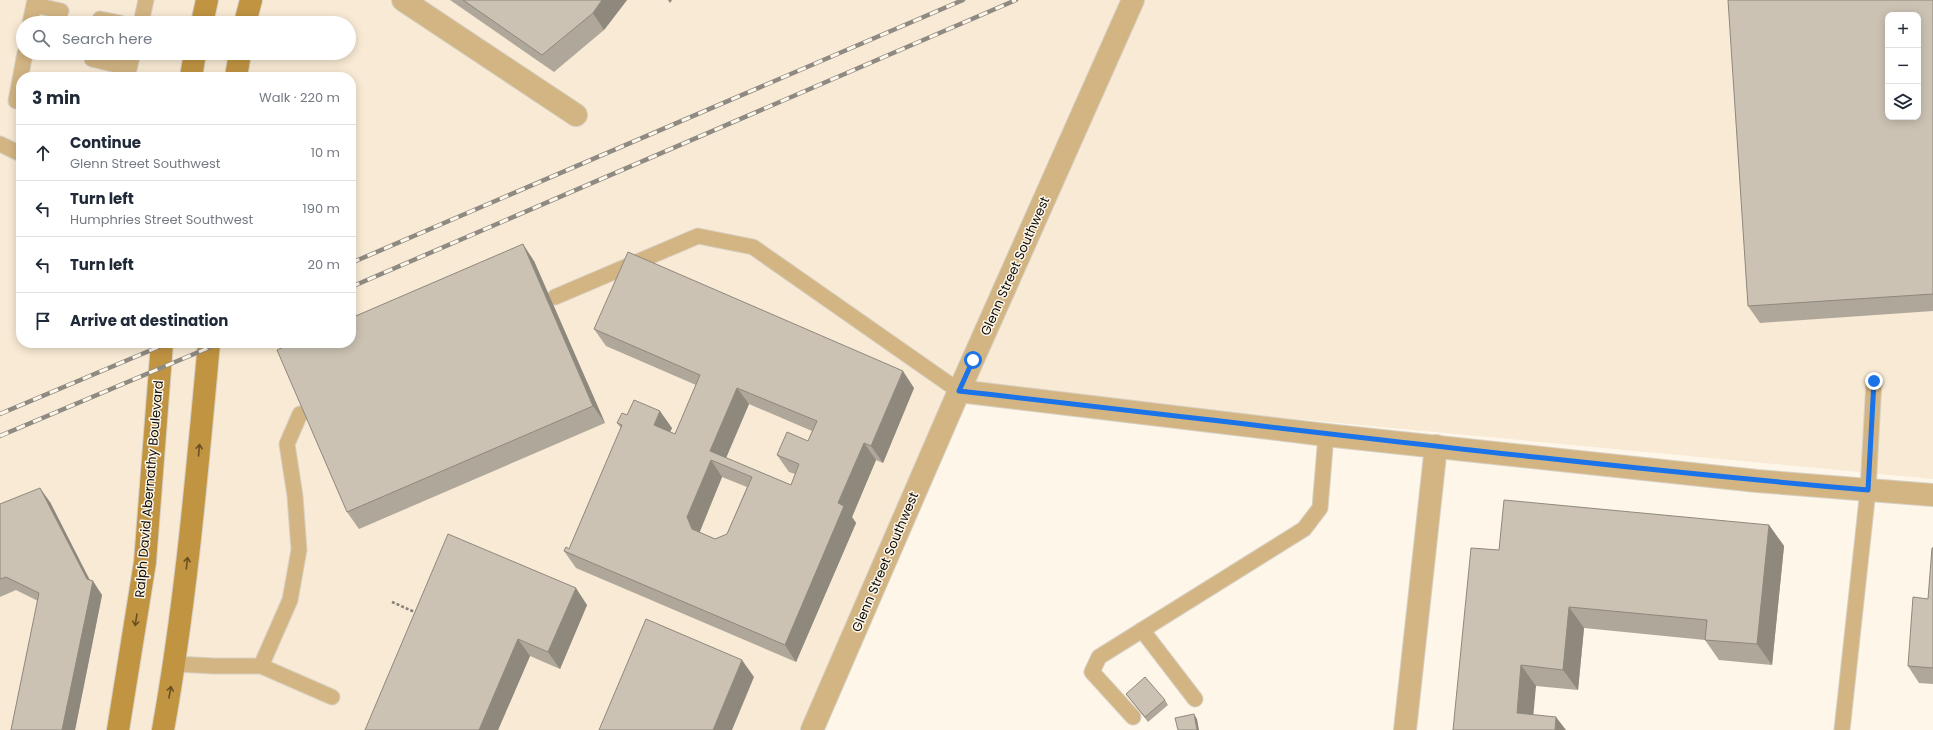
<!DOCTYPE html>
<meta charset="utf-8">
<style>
body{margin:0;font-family:Poppins,sans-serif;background:#f6f6f7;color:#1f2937}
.controls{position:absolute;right:12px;top:12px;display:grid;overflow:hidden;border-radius:8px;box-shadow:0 2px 10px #0003}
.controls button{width:36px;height:36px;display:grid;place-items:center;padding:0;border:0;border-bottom:1px solid #e0e1e3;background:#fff;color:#1f2937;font:20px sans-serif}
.stop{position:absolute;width:12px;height:12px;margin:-9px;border:3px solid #1a73e8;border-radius:50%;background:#fff}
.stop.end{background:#1a73e8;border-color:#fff;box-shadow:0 1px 4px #0008}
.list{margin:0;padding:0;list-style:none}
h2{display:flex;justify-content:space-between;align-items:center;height:52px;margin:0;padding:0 16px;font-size:17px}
h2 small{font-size:13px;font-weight:400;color:#747a83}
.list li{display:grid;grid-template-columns:26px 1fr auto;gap:12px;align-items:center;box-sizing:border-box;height:56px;padding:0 16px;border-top:1px solid #e0e1e3}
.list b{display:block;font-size:15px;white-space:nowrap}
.list p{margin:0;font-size:13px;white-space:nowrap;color:#747a83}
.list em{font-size:13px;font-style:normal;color:#747a83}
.icon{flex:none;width:22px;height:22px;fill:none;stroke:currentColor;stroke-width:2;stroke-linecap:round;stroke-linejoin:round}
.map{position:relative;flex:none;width:1933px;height:730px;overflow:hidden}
.search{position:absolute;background:#fff;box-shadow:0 2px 10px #0003;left:16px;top:16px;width:340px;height:44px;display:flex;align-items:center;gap:10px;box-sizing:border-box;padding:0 14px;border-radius:22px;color:#747a83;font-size:15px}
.panel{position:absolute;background:#fff;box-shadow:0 2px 10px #0003;left:16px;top:72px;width:340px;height:276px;border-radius:16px}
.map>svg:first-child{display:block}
.built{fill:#f8ead4;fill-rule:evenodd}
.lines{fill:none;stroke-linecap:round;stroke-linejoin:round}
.service-casing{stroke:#d7d0c5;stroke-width:17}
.minor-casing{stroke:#d7d0c5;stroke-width:24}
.secondary-casing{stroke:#d7d0c5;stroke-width:24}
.path{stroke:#878179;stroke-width:2.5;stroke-dasharray:3 2;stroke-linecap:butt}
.service{stroke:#d3b583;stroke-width:15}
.minor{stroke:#d3b583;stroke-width:22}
.secondary{stroke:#c19442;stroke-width:22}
.rail-casing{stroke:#8f8a81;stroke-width:4.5}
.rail{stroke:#fdf6e9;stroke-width:3;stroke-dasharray:9;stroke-linecap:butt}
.wall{fill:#afa79a;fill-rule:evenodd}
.shaded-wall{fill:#8e887d}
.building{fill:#cbc2b3;stroke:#8e887d;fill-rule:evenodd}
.oneway{stroke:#685024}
.route{stroke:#1a73e8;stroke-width:5}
.labels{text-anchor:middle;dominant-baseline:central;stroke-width:3;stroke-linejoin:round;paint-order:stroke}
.street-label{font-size:13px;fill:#0e0b07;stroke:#fdf6e9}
</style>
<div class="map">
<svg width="1933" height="730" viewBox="0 0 1933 730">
<rect width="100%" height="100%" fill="#fdf6e9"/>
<path class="built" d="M0,0H1933V479L958,387L809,730H0ZM1888,15H1918V117H1888ZM23,23H349V53H23ZM21,77H351V343H21Z"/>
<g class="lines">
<defs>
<g id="service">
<path d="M34,5L61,11"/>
<path d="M100,19L120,23"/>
<path d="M30,23L35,0"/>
<path d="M141,23L146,0"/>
<path d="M92,59L129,68"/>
<path d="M127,77L133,53"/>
<path d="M21,102L16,101L25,53"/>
<path d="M0,144L21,154"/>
<path d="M555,297L698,236L753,247L959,391"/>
<path d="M1142,630L1195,699"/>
<path d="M175,664L214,666H261L332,697"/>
<path d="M261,666L290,600L299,550L295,496L287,444L300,414"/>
<path d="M1133,717L1092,672L1099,657L1304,529L1320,508L1326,435"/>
<path d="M1842,730L1868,490L1874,381"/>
</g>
<g id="minor">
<path d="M403,0L576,115"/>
<path d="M959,391L1326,435L1757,481L1933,495"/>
<path d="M812,730L959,391L1133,0"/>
<path d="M1405,730L1436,446"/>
</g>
<g id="secondary">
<path d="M202,23L207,0"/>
<path d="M245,23L251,0"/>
<path d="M191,77L195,53"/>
<path d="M236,77L240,53"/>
<path d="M118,730L145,562L162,343"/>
<path d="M163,730C186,602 197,472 209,343"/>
</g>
</defs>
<use href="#service" class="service-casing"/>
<use href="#minor" class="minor-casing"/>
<use href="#secondary" class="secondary-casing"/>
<path class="path" d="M392,602L417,613"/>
<use href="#service" class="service"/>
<use href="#minor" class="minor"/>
<use href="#secondary" class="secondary"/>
<defs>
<g id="rail">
<path d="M351,263L963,0"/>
<path d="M351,287L1016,0"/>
<path d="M0,414L168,343"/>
<path d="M0,436L220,343"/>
</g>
</defs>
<use href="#rail" class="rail-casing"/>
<use href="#rail" class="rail"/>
</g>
<g class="wall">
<path d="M450,0H627L604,30L554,72Z"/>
<path d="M1933,0V311L1760,323L1748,306Z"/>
<path d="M534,261L605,423L359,529L347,512Z"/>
<path d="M594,329L914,388L883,463L876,460L852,517L856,523L796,662L576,568L564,551L569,549L621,428L617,423L627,415L672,428L670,432L675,434L696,385L606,346ZM749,404L812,431L808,441L777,455L789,472L795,474L791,485L726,458ZM722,477L747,487L727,534L715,539L699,532Z"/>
<path d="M50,502L90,580L102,595L75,730H11L38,601L16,590L0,597V504Z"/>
<path d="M1769,525L1784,546L1772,665L1719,660L1705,640L1584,628L1578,690L1536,686L1453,730L1499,550Z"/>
<path d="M448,534L587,605L560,669L530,656L498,730Z"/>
<path d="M1933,548V684L1919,683L1908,666L1928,599Z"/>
<path d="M1126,694L1165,700L1168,705L1148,722Z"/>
</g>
<g class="shaded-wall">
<path d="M602,0H627L604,30L593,13Z"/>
<path d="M668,0H672L670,3Z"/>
<path d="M523,244L534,261L605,423L593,406Z"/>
<path d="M903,371L914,388L883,463L871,446Z"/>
<path d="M737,388L749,404L723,465L710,451Z"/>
<path d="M660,411L672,428L665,442L654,425Z"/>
<path d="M864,443L876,460L852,517L856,523L796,662L785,645L838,503Z"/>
<path d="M711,460L722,477L699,534L692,529L687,517Z"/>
<path d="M40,488L50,502L92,585L93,581L102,595L75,730H62L87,579Z"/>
<path d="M1769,525L1784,546L1772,665L1757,644Z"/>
<path d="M576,588L587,605L560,669L548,652Z"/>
<path d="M1569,607L1584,628L1578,690L1563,670Z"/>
<path d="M518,639L530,656L498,730H479Z"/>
<path d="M742,660L754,677L732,730H713Z"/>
<path d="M1521,665L1536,686L1532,730L1517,713Z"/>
<path d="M1194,714L1197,719L1199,730H1197Z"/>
<path d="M1556,717L1566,730H1555Z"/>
</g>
<g class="building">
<path d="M463,0H602L593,13L542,55Z"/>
<path d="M1728,0H1933V294L1748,306ZM1888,15H1918V117H1888Z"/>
<path d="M523,244L593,406L347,512L277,350L293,343H351V318Z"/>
<path d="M628,252L903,371L871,446L864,443L838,503L844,506L785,645L564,551L566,547L569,549L622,425L617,423L622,413L627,415L634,400L660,411L654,425L675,434L700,375L594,329ZM737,388L817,421L808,441L787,432L777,455L799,464L791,485L710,451ZM711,460L752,477L727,534L715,539L692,529L687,517Z"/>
<path d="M40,488L87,579L93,581L62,730H11L39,593L6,577L0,579V504Z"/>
<path d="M1504,500L1769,525L1757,644L1705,640L1707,620L1569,607L1563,670L1521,665L1517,713L1556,717L1555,730H1453L1471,548L1499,550Z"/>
<path d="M448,534L576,588L548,652L518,639L479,730H365Z"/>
<path d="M1932,548H1933V668L1908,666L1913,597L1928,599Z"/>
<path d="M646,619L742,660L713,730H599Z"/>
<path d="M1145,677L1165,700L1145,717L1126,694Z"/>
<path d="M1194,714L1197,730H1178L1175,718Z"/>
</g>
<defs><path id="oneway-shaft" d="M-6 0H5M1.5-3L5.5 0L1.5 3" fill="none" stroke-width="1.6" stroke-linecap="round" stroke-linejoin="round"/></defs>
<g class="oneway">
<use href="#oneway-shaft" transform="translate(199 450) rotate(-85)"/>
<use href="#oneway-shaft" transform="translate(187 563) rotate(-83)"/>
<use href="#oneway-shaft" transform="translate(136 620) rotate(99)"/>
<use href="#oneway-shaft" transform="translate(170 692) rotate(-80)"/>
</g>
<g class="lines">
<path class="route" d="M973,360L959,391C1262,425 1565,464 1868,490L1874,381"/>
</g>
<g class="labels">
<g class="street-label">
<text transform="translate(1015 266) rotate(-66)">Glenn Street Southwest</text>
<text transform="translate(149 489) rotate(-85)">Ralph David Abernathy Boulevard</text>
<text transform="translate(885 562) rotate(-67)">Glenn Street Southwest</text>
</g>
</g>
</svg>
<div class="controls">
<button>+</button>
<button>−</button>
<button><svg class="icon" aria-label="layers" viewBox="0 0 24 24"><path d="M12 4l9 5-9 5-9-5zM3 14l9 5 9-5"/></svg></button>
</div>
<div class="stop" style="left:973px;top:360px"></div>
<div class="stop end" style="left:1874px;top:381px"></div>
<div class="search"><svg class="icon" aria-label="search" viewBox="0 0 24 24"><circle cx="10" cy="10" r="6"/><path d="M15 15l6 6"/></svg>Search here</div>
<section class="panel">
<h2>3 min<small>Walk · 220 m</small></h2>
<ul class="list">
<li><svg class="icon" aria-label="ahead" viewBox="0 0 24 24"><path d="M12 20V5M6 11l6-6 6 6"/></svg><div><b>Continue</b><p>Glenn Street Southwest</p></div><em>10 m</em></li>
<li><svg class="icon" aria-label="left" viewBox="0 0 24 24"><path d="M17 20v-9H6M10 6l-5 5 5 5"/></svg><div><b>Turn left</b><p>Humphries Street Southwest</p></div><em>190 m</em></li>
<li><svg class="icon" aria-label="left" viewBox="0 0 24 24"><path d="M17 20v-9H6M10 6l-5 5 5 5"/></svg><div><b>Turn left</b></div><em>20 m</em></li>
<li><svg class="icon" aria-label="arrive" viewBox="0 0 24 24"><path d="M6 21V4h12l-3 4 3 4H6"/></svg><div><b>Arrive at destination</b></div></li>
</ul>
</section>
</div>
